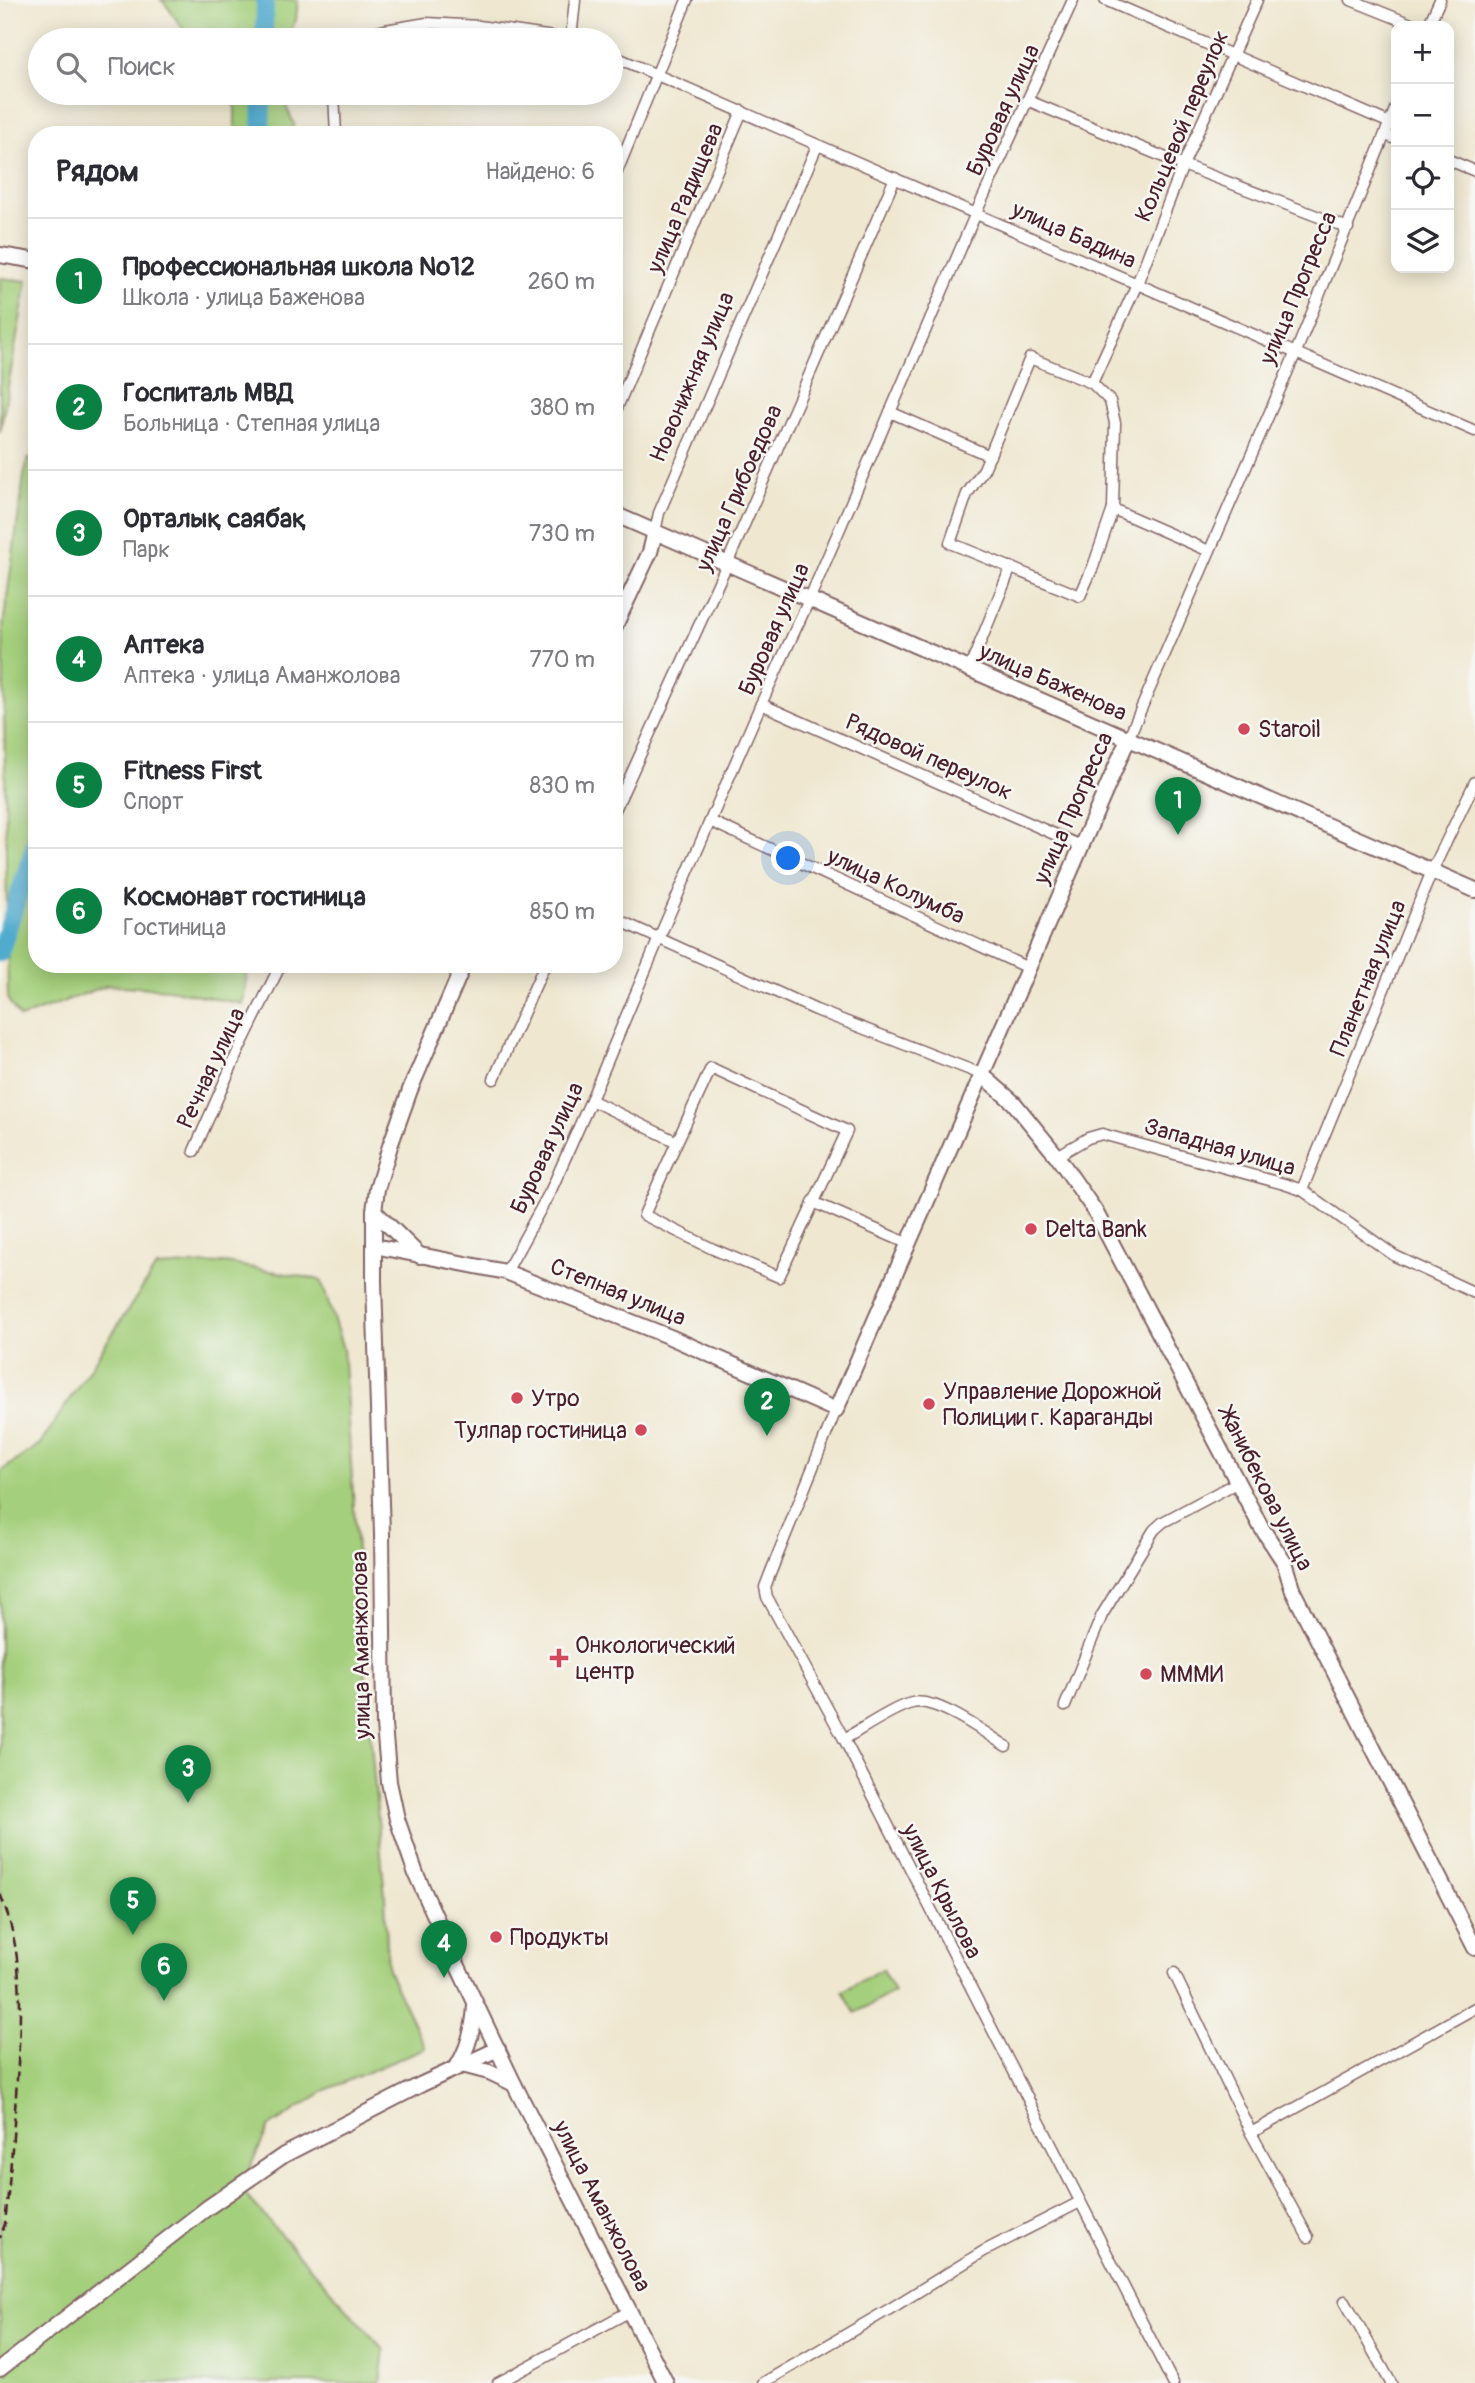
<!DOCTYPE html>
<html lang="ru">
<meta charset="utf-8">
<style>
body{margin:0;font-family:Pangolin,sans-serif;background:#f7f7f7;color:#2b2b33}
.controls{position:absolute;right:21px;top:21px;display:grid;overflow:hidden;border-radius:14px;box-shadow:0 4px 18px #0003}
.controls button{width:63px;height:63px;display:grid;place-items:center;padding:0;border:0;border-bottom:2px solid #e1e1e2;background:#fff;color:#2b2b33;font:35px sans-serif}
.you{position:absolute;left:789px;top:859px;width:24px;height:24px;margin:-18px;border:5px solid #fff;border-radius:50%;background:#1a73e8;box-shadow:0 0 0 10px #1a73e833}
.badge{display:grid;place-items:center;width:46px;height:46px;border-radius:50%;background:#0b8043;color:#fff;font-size:23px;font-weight:700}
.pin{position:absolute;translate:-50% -58px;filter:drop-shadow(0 2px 4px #0008)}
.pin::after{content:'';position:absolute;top:37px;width:24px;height:21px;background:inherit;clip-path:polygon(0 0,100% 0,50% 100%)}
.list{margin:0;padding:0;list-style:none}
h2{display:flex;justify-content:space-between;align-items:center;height:91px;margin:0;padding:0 28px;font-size:30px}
h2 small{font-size:23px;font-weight:400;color:#7c7c81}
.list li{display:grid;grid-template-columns:46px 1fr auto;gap:21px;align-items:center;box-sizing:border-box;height:126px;padding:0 28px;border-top:2px solid #e1e1e2}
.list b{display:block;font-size:26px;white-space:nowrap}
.list p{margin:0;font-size:23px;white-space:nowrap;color:#7c7c81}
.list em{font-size:23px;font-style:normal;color:#7c7c81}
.icon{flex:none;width:38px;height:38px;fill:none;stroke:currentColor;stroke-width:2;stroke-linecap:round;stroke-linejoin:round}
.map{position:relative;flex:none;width:1475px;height:2383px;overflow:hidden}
.search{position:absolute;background:#fff;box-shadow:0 4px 18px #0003;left:28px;top:28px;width:595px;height:77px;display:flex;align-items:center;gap:18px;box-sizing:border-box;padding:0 24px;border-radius:38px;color:#7c7c81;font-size:26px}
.panel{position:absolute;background:#fff;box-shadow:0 4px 18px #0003;left:28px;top:126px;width:595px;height:847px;border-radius:28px}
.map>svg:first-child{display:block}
.green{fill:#a4cf7b;stroke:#777753;stroke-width:2}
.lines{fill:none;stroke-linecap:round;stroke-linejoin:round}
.river{stroke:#51abcf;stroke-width:18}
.street-casing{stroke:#846565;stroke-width:13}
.secondary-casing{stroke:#846565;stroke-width:18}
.street{stroke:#fff;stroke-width:10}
.secondary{stroke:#fff;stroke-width:14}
.rail{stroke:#4a1f2b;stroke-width:2.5;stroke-dasharray:10 5;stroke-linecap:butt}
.poi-dot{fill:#d1495b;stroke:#f6f6f2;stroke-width:2.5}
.labels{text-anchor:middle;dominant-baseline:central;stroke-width:5;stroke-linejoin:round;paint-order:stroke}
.street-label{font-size:23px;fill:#4a1f2b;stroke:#f6f6f2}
.poi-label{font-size:23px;fill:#4a1f2b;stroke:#f6f6f2;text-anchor:start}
</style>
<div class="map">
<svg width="1475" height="2383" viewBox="0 0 1475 2383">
<rect width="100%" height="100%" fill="#f6f6f2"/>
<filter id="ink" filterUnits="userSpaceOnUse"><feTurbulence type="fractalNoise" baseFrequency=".0143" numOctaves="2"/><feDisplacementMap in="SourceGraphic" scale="14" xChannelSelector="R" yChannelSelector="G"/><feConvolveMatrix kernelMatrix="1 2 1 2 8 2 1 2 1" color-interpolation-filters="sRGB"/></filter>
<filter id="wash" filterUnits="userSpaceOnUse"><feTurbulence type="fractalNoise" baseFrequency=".00686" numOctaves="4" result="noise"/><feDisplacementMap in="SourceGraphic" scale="28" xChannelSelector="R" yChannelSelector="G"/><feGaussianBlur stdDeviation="1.57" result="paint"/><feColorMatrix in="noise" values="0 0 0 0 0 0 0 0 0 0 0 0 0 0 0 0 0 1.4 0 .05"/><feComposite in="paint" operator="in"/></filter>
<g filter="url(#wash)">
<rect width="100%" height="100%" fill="#efe7d0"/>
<g class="green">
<path d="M160,0H298L296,20L286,40H191L164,2Z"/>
<path d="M228,93H280L294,124L293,135H235V104Z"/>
<path d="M0,278L27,281L0,432Z"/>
<path d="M37,456V964H248L243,1004L169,989L108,985L20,1018L8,1000L3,626L24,476L28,459Z"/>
<path d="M225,1263L321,1280L343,1349L368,1710L385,1897L388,1970L425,2048L328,2089L269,2127L240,2189L384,2350L380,2383H0V1472L41,1443L156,1267Z"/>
<path d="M882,1969L894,1992L855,2013L843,1991Z"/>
</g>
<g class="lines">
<g class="river">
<path d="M264,40L265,0"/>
<path d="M261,135L262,93"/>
<path d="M0,953L37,838"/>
</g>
</g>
</g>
<g filter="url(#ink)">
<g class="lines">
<defs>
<g id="street">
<path d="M1105,0L1390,123"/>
<path d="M1351,0L1416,26"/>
<path d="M1428,26L1440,0"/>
<path d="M571,39L575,0"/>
<path d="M346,40L385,30L427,23L479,26L574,40"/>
<path d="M611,55L1475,431"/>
<path d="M334,93L336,135"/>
<path d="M1029,101L1183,165L1348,228"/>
<path d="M1386,135L1396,139"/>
<path d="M1449,160L1475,171"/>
<path d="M614,179L687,0"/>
<path d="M1092,383L1030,358L984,469L967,494L950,543L1080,596L1093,567L1113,509L1115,423L1110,401L1092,383L1137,284L1183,165L1257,0"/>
<path d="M890,412L990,456"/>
<path d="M614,415L742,111"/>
<path d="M1113,509L1209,551"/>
<path d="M655,532L659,513L817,146"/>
<path d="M969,670L1011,567"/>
<path d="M761,704L1081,846"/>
<path d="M1128,739L1296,352L1396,107"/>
<path d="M614,812L727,564L895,178"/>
<path d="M710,821L1028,968"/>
<path d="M614,918L816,1010L981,1074"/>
<path d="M494,1079L545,964"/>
<path d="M591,1100L677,1142L644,1215L713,1249L779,1277L847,1131L711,1068L677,1142"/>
<path d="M194,1151L240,1047L281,964"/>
<path d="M1057,1156L1088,1138L1102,1134L1284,1184L1302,1190L1395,1256L1475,1293"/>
<path d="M1302,1190L1432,871L1475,782"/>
<path d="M813,1202L909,1244"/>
<path d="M506,1272L551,1190L591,1100L659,938L761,704L809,600L976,213L1073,0"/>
<path d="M836,1410L770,1574L765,1587L767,1597L844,1739L1173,2383"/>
<path d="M1065,1706L1102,1615L1154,1530L1163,1522L1238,1482"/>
<path d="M844,1739C862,1729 894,1707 912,1703C937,1697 985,1733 1006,1746"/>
<path d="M1174,1973L1251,2133L1308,2237"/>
<path d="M1251,2133L1475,2008"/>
<path d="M1345,2301L1391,2383"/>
<path d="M498,2383L630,2311"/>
<path d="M763,2383L893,2307L984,2251L1080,2202"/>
</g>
<g id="secondary">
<path d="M0,255L37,261"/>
<path d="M614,514L1475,890"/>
<path d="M614,628L650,552L655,532"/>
<path d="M464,964L410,1090L390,1146L377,1189L374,1211V1282L382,1534L384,1725L389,1782L397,1819L416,1874L453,1956L514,2084L666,2383"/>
<path d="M981,1074L1014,1103L1057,1156L1095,1211L1261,1527L1284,1562L1293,1591L1475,1948"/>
<path d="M374,1211L420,1256"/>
<path d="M374,1246L506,1272L670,1337L836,1410L1128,739"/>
<path d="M462,2065L489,2072L514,2084"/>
<path d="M457,2067C469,2047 474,2028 475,2005"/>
<path d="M0,2369L207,2208L284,2155L422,2084L498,2049"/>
</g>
</defs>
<use href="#street" class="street-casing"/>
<use href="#secondary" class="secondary-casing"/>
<use href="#street" class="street"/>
<use href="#secondary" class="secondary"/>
<path class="rail" d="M0,1894C25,1952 21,2018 17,2079C14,2128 10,2176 5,2224L0,2238"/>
</g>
</g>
<g class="poi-dot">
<circle cx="1244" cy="729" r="7"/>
<circle cx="1031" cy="1229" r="7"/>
<circle cx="517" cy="1398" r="7"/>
<circle cx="929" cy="1404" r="7"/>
<circle cx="641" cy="1430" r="7"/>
<path d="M555.5 1647.5h7v7h7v7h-7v7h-7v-7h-7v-7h7z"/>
<circle cx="1146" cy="1674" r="7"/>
<circle cx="496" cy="1937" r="7"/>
</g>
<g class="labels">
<g class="street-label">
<text transform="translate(1003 110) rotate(-65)">Буровая улица</text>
<text transform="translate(1182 126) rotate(-67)">Кольцевой переулок</text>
<text transform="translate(685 198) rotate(-67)">улица Радищева</text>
<text transform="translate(1074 235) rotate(24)">улица Бадина</text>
<text transform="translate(1298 288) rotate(-67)">улица Прогресса</text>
<text transform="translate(692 377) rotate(-67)">Новонижняя улица</text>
<text transform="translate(739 488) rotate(-66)">улица Грибоедова</text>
<text transform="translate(774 629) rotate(-66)">Буровая улица</text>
<text transform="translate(1053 682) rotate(24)">улица Баженова</text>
<text transform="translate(929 757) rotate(24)">Рядовой переулок</text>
<text transform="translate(1073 808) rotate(-66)">улица Прогресса</text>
<text transform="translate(896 886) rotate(25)">улица Колумба</text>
<text transform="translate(1368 978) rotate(-68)">Планетная улица</text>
<text transform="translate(211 1068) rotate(-65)">Речная улица</text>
<text transform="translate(1220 1147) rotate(16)">Западная улица</text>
<text transform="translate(547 1148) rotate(-65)">Буровая улица</text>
<text transform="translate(618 1292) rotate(22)">Степная улица</text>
<text transform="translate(1266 1489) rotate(63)">Жанибекова улица</text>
<text transform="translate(361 1645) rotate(-91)">улица Аманжолова</text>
<text transform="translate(942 1891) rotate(63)">улица Крылова</text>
<text transform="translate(602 2206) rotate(63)">улица Аманжолова</text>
</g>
<g class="poi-label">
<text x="1258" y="729">Staroil</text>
<text x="1045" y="1229">Delta Bank</text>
<text x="943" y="1391">Управление Дорожной<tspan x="943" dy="26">Полиции г. Караганды</tspan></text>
<text x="531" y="1398">Утро</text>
<text x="627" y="1430" text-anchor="end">Тулпар гостиница</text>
<text x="575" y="1645">Онкологический<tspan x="575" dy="26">центр</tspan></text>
<text x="1160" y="1674">МММИ</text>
<text x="510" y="1937">Продукты</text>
</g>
</g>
</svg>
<div class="controls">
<button>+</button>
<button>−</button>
<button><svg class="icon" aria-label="locate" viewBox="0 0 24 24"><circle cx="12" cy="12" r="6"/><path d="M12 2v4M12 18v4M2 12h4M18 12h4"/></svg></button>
<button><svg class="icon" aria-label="layers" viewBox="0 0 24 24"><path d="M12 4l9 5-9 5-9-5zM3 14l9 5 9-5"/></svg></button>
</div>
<div class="you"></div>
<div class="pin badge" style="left:1178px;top:835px">1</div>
<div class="pin badge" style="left:767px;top:1436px">2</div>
<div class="pin badge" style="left:188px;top:1803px">3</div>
<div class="pin badge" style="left:444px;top:1978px">4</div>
<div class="pin badge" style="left:133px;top:1935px">5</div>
<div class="pin badge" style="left:164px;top:2001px">6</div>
<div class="search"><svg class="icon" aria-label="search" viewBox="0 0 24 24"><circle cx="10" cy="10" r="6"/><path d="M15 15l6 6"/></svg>Поиск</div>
<section class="panel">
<h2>Рядом<small>Найдено: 6</small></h2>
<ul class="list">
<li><span class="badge">1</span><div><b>Профессиональная школа №12</b><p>Школа · улица Баженова</p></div><em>260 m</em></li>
<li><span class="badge">2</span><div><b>Госпиталь МВД</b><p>Больница · Степная улица</p></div><em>380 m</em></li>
<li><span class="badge">3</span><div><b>Орталық саябақ</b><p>Парк</p></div><em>730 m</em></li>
<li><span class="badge">4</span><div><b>Аптека</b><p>Аптека · улица Аманжолова</p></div><em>770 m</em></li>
<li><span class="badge">5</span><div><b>Fitness First</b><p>Спорт</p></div><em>830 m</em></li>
<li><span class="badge">6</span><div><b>Космонавт гостиница</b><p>Гостиница</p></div><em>850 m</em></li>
</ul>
</section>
</div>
